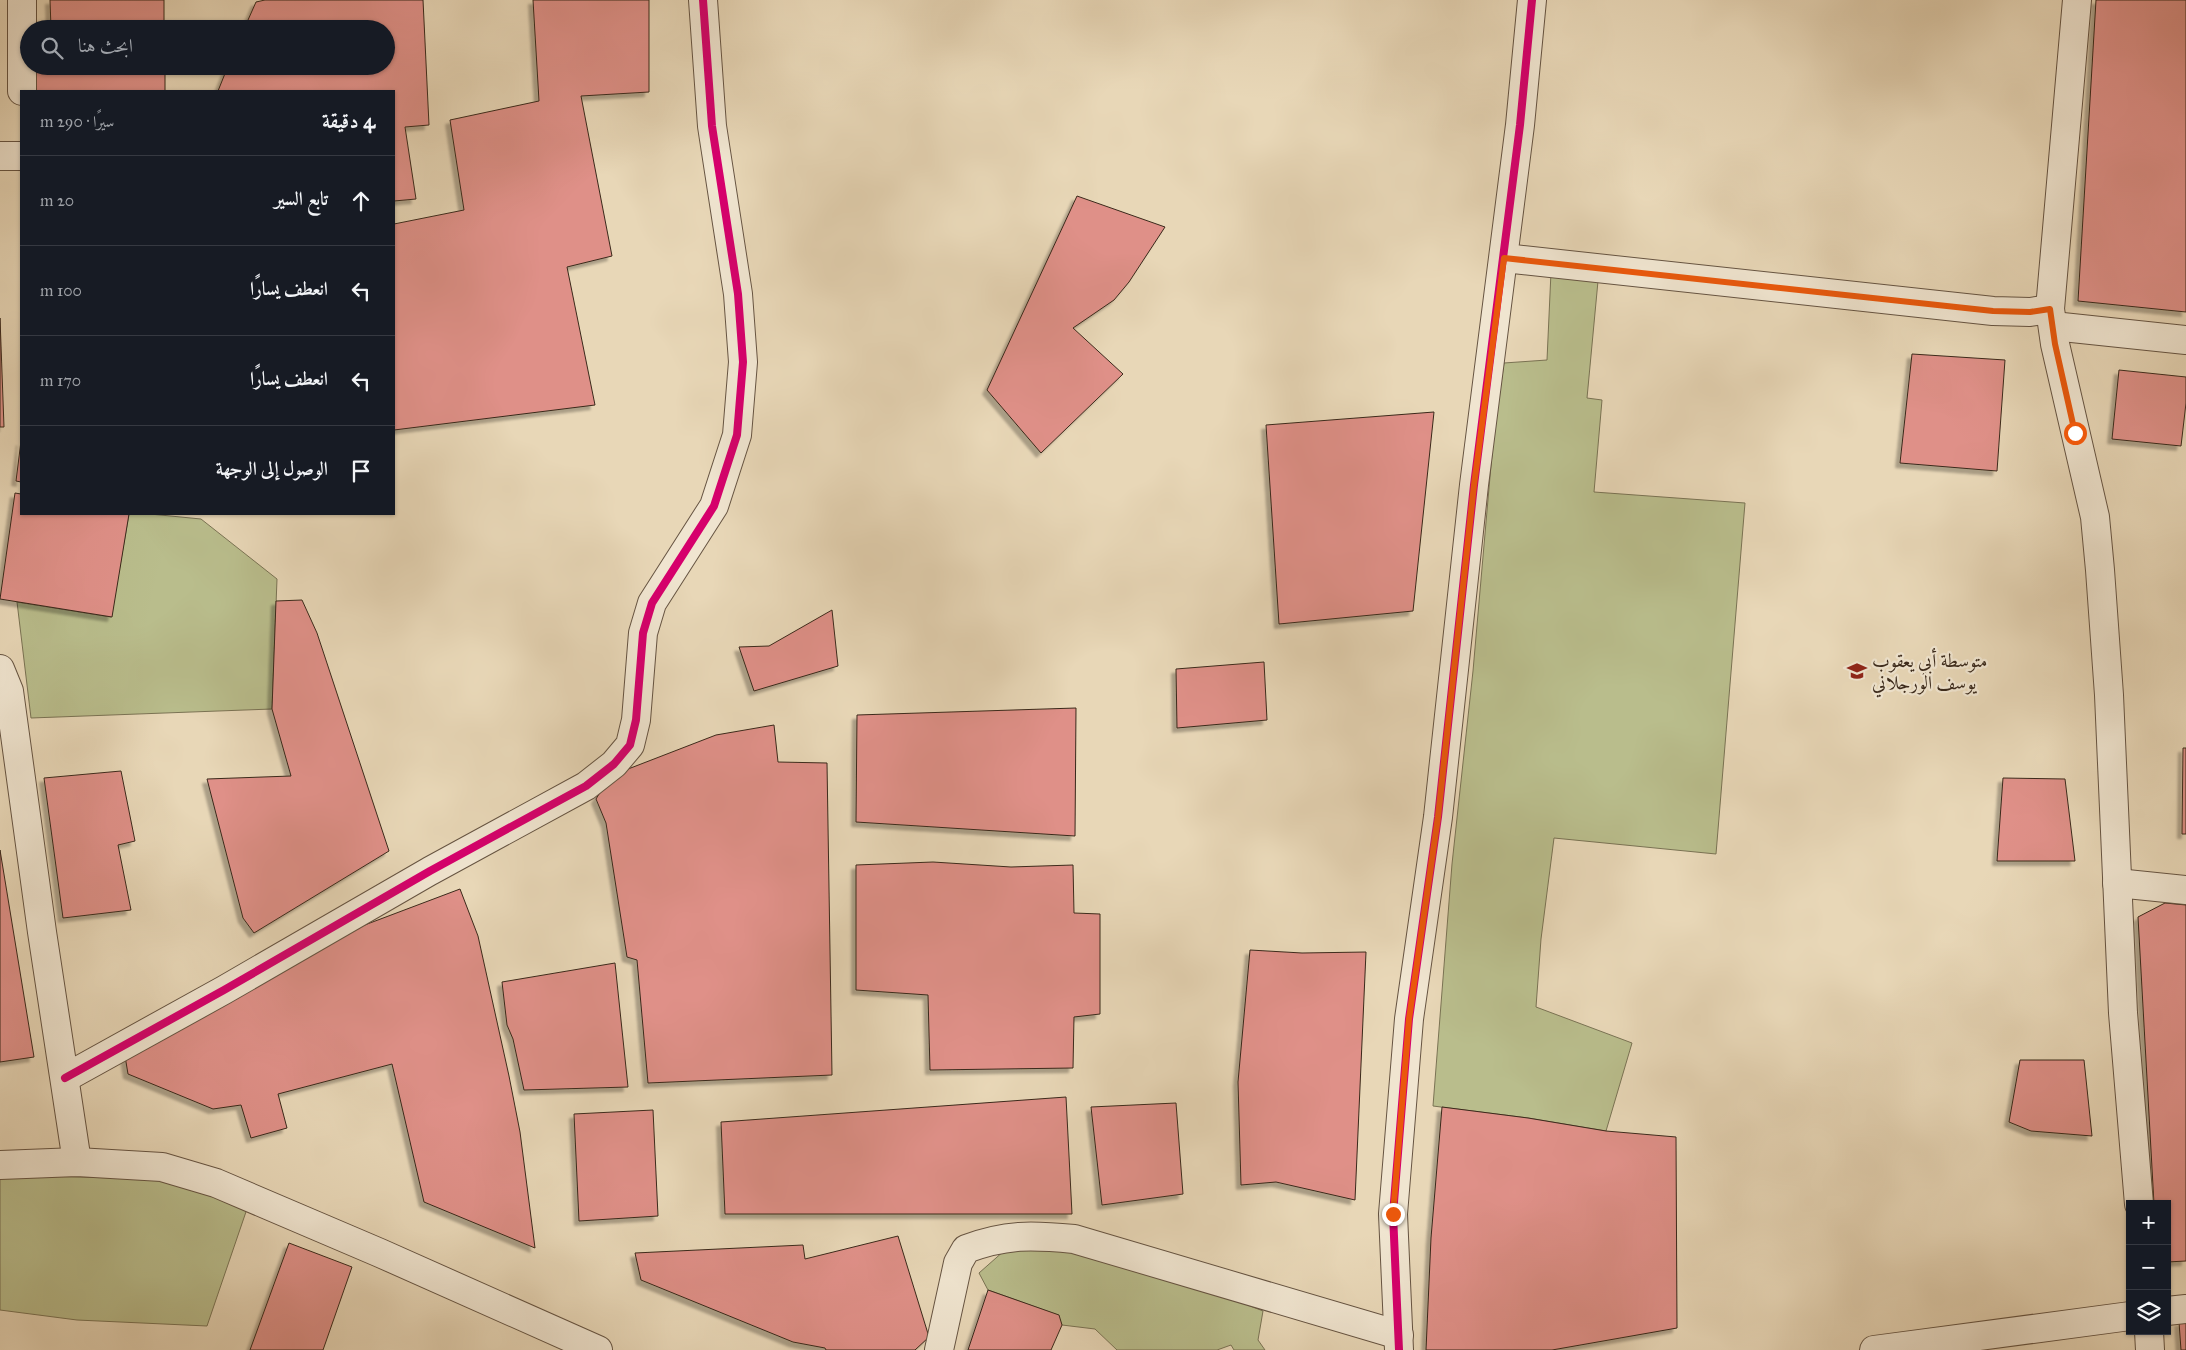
<!DOCTYPE html>
<html lang="ar">
<meta charset="utf-8">
<style>
body{margin:0;font-family:"IM FELL Great Primer",Amiri,serif;background:#20242c;color:#f1f3f6;direction:rtl}
.controls{position:absolute;right:15px;bottom:15px;display:grid;overflow:hidden;border-radius:0px;box-shadow:0 1px 4px #0004}
.controls button{width:45px;height:45px;display:grid;place-items:center;padding:0;border:0;border-bottom:1px solid #363941;background:#171b24;color:#f1f3f6;font:25px sans-serif}
.stop{position:absolute;width:15px;height:15px;margin:-11px;border:4px solid #ea580c;border-radius:50%;background:#fff}
.stop.end{background:#ea580c;border-color:#fff;box-shadow:0 1px 5px #0008}
.list{margin:0;padding:0;list-style:none}
h2{display:flex;justify-content:space-between;align-items:center;height:65px;margin:0;padding:0 20px;font-size:21px}
h2 small{font-size:16px;font-weight:400;color:#9ea1a6}
.list li{display:grid;grid-template-columns:32px 1fr auto;gap:15px;align-items:center;box-sizing:border-box;height:90px;padding:0 20px;border-top:1px solid #363941}
.list b{display:block;font-size:19px;white-space:nowrap}
.list em{font-size:16px;font-style:normal;color:#9ea1a6}
.icon{flex:none;width:28px;height:28px;fill:none;stroke:currentColor;stroke-width:2;stroke-linecap:round;stroke-linejoin:round}
.map{position:relative;flex:none;width:2186px;height:1350px;overflow:hidden;direction:ltr}
.search{position:absolute;background:#171b24;box-shadow:0 1px 4px #0004;left:20px;top:20px;width:375px;height:55px;display:flex;align-items:center;gap:12px;box-sizing:border-box;padding:0 18px;border-radius:28px;color:#9ea1a6;font-size:19px}
.panel{position:absolute;background:#171b24;box-shadow:0 1px 4px #0004;left:20px;top:90px;width:375px;height:425px;border-radius:0px;direction:rtl}
.map>svg:first-child{display:block}
.green{fill:#b9bd8c;stroke:#7a7354}
.building{fill:#df9088;stroke:#3a291b;filter:url(#shadow)}
.lines{fill:none;stroke-linecap:round;stroke-linejoin:round}
.minor-casing{stroke:#665442;stroke-width:30}
.minor{stroke:#f0e5d0;stroke-width:28}
.cycleway-casing{stroke:#f0e5d0;stroke-width:11}
.cycleway{stroke:#d6006c;stroke-width:8}
.route{stroke:#ea580c;stroke-width:6}
.labels{text-anchor:middle;dominant-baseline:central;stroke-width:4.5;stroke-linejoin:round;paint-order:stroke}
.poi-label{font-size:19px;fill:#3a291b;stroke:#f0e5d0;text-anchor:start}
</style>
<div class="map">
<svg width="2186" height="1350" viewBox="0 0 2186 1350">
<defs>
<filter id="shadow"><feDropShadow dx="-4.5" dy="4.5" stdDeviation="1" flood-color="#0004"/></filter>
</defs>
<rect width="100%" height="100%" fill="#e8d7b7"/>
<filter id="stains"><feTurbulence type="fractalNoise" baseFrequency=".004" numOctaves="4"/><feColorMatrix values="0 0 0 0 .2 0 0 0 0 .09 0 0 0 0 .02 0 0 0 .5 -.17"/></filter>
<radialGradient id="worn" r=".72"><stop offset=".6" stop-color="#630" stop-opacity="0"/><stop offset="1" stop-color="#630" stop-opacity=".3"/></radialGradient>
<g class="green">
<path d="M1551,272L1598,281L1587,398L1602,400L1594,492L1745,503L1716,854L1554,838L1541,939L1536,1007L1632,1043L1606,1131L1528,1118L1433,1106L1452,864L1473,671L1494,431L1504,363L1547,360Z"/>
<path d="M129,514H150L201,519L277,579L272,709L31,718L17,602L111,617Z"/>
<path d="M0,1175L158,1179L249,1203L207,1326L77,1320L0,1310Z"/>
<path d="M1022,1235L1205,1288L1263,1311L1258,1340L1265,1350H1234L1231,1345L1217,1350H1117L1095,1329L1062,1325L1058,1315L988,1290L979,1273Z"/>
</g>
<g class="building">
<path d="M50,0H164V29H29L51,28Z"/>
<path d="M265,0H423L429,125L405,127L416,199L394,201V91H218L228,66H386V29H244L256,2Z"/>
<path d="M533,0H649V92L581,96L612,256L567,267L595,405L394,430V224L464,210L450,120L539,101Z"/>
<path d="M2096,0H2186V312L2078,301Z"/>
<path d="M29,66H165V91H30Z"/>
<path d="M1077,196L1165,227L1129,282L1114,300L1073,328L1123,374L1041,453L987,390Z"/>
<path d="M0,318L4,427H0Z"/>
<path d="M1912,354L2005,360L1997,471L1900,463Z"/>
<path d="M2119,370L2186,377V403L2181,446L2112,439Z"/>
<path d="M1434,412L1413,611L1279,624L1266,425Z"/>
<path d="M21,441V482L16,481Z"/>
<path d="M15,493L21,494V514H129L112,617L0,599Z"/>
<path d="M302,600L317,633L389,851L254,933L243,918L207,779L291,776L272,709L276,601Z"/>
<path d="M832,610L838,666L754,691L739,647L769,646Z"/>
<path d="M1264,662L1267,720L1177,728L1176,669Z"/>
<path d="M1076,708L1075,836L856,822L857,715Z"/>
<path d="M774,725L778,762L827,763L832,1075L648,1083L637,960L627,957L606,823L596,799L610,776L716,735Z"/>
<path d="M2183,748H2186V834H2182Z"/>
<path d="M121,771L135,841L118,845L131,910L63,918L44,778Z"/>
<path d="M2003,778L2065,779L2075,861H1997Z"/>
<path d="M0,850L34,1057L0,1062Z"/>
<path d="M933,862L1011,867L1073,865L1074,913L1100,914V1014L1074,1017L1073,1068L930,1070L928,995L856,990V865Z"/>
<path d="M460,889L478,936L509,1076L520,1132L535,1248L424,1202L392,1064L278,1094L287,1128L251,1138L241,1105L213,1109L128,1074L125,1056L362,926Z"/>
<path d="M2165,903L2186,905V1261L2167,1262V1204H2154L2138,917Z"/>
<path d="M1250,950L1302,953L1366,952L1355,1200L1276,1182L1241,1185L1238,1082Z"/>
<path d="M615,963L628,1087L524,1090L513,1039L507,1025L502,982Z"/>
<path d="M2020,1060H2084L2092,1136L2031,1131L2009,1122Z"/>
<path d="M1066,1097L1072,1214H725L721,1122Z"/>
<path d="M1176,1103L1183,1194L1102,1205L1091,1107Z"/>
<path d="M1442,1107L1528,1118L1606,1131L1676,1137L1677,1328L1552,1350H1426L1431,1238Z"/>
<path d="M653,1110L658,1216L579,1221L574,1114Z"/>
<path d="M898,1236L929,1337L915,1350H826L825,1348L793,1342L641,1280L635,1253L803,1245L805,1259Z"/>
<path d="M289,1243L352,1267L323,1350H250Z"/>
<path d="M988,1290L1059,1315L1062,1325L1051,1350H968Z"/>
<path d="M2186,1321V1350H2181L2179,1322Z"/>
</g>
<g class="lines">
<defs>
<g id="minor">
<path d="M22,0V91"/>
<path d="M2077,0L2050,309L2055,344L2095,517L2100,570L2109,695L2123,1013L2139,1204"/>
<path d="M0,156H21"/>
<path d="M1504,258L1993,311L2030,312L2050,309"/>
<path d="M2053,326L2186,340"/>
<path d="M0,669L9,691L42,932L77,1162"/>
<path d="M2117,883L2186,890"/>
<path d="M65,1078L224,990L430,871L586,786L614,764L630,745L636,720L643,633L652,603L714,506L737,435L743,362L738,294L712,126L703,0"/>
<path d="M0,1165L77,1162L162,1167L216,1183L380,1253L598,1350"/>
<path d="M2167,1311L2186,1309"/>
<path d="M2149,1331L2150,1350"/>
<path d="M939,1350L958,1263L966,1249C1006,1234 1032,1235 1074,1239L1399,1335"/>
<path d="M1399,1350L1393,1214L1409,1019L1438,817L1474,485L1520,125L1532,0"/>
<path d="M1874,1350L2130,1316"/>
</g>
</defs>
<use href="#minor" class="minor-casing"/>
<use href="#minor" class="minor"/>
<defs>
<g id="cycleway">
<path d="M65,1078L224,990L430,871L586,786L614,764L630,745L636,720L643,633L652,603L714,506L737,435L743,362L738,294L712,126L703,0"/>
<path d="M1399,1350L1393,1214L1409,1019L1438,817L1474,485L1520,125L1532,0"/>
</g>
</defs>
<use href="#cycleway" class="cycleway-casing"/>
<use href="#cycleway" class="cycleway"/>
</g>
<g class="lines">
<path class="route" d="M1393,1214L1409,1019L1438,817L1474,485L1504,258L1993,311L2030,312L2050,309L2055,344L2075,433"/>
</g>
<defs>
<symbol id="school-bare" viewBox="-9 -9 18 18"><path d="M0-5L7-2L0 1L-7-2ZM-4 1L0 2.5L4 1V4Q0 6-4 4Z" fill="#8f2418" stroke="#f0e5d0" stroke-width="2.5" paint-order="stroke"/></symbol>
</defs>
<g fill-rule="evenodd">
<use href="#school-bare" x="1843" y="657" width="28" height="28"/>
</g>
<g class="labels">
<g class="poi-label">
<text x="1872" y="660">متوسطة أبي يعقوب<tspan x="1872" dy="22">يوسف الورجلاني</tspan></text>
</g>
</g>
<rect width="100%" height="100%" filter="url(#stains)"/>
<rect width="100%" height="100%" fill="url(#worn)"/>
</svg>
<div class="controls">
<button>+</button>
<button>−</button>
<button><svg class="icon" aria-label="layers" viewBox="0 0 24 24"><path d="M12 4l9 5-9 5-9-5zM3 14l9 5 9-5"/></svg></button>
</div>
<div class="stop" style="left:2075px;top:433px"></div>
<div class="stop end" style="left:1393px;top:1214px"></div>
<div class="search"><svg class="icon" aria-label="search" viewBox="0 0 24 24"><circle cx="10" cy="10" r="6"/><path d="M15 15l6 6"/></svg>ابحث هنا</div>
<section class="panel">
<h2>4 دقيقة<small>سيرًا · 290 m</small></h2>
<ul class="list">
<li><svg class="icon" aria-label="ahead" viewBox="0 0 24 24"><path d="M12 20V5M6 11l6-6 6 6"/></svg><div><b>تابع السير</b></div><em>20 m</em></li>
<li><svg class="icon" aria-label="left" viewBox="0 0 24 24"><path d="M17 20v-9H6M10 6l-5 5 5 5"/></svg><div><b>انعطف يسارًا</b></div><em>100 m</em></li>
<li><svg class="icon" aria-label="left" viewBox="0 0 24 24"><path d="M17 20v-9H6M10 6l-5 5 5 5"/></svg><div><b>انعطف يسارًا</b></div><em>170 m</em></li>
<li><svg class="icon" aria-label="arrive" viewBox="0 0 24 24"><path d="M6 21V4h12l-3 4 3 4H6"/></svg><div><b>الوصول إلى الوجهة</b></div></li>
</ul>
</section>
</div>
